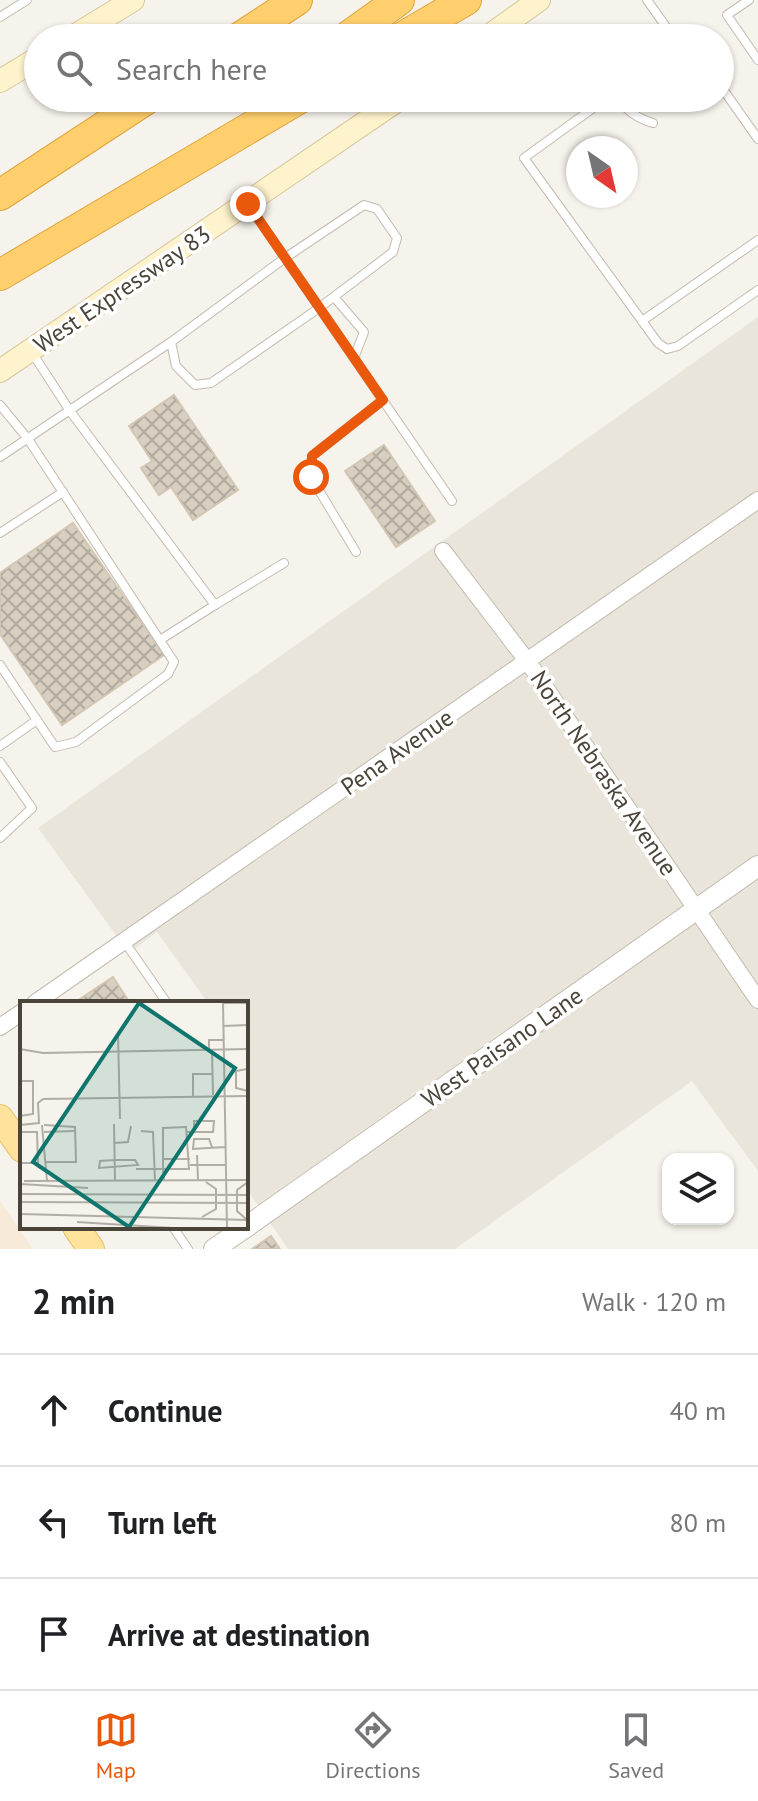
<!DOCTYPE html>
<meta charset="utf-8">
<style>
body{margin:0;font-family:"PT Sans",sans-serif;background:#f2f2f2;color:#202124}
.controls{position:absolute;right:24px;bottom:24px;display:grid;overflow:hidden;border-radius:16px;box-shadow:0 2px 6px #0004}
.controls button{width:72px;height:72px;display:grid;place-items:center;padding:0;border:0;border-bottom:2px solid #e0e0e0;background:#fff;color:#202124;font:40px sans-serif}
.compass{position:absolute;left:566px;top:136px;width:72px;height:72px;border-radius:50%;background:#fff;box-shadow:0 2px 6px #0004;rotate:146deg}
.stop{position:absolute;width:24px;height:24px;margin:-18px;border:6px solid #ea580c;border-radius:50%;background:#fff}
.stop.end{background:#ea580c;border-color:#fff;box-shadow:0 2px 8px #0008}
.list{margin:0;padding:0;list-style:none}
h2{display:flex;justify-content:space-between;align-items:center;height:104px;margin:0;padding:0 32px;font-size:34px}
h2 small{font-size:26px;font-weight:400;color:#757577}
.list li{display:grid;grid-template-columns:52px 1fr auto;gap:24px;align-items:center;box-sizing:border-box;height:112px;padding:0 32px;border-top:2px solid #e0e0e0}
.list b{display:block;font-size:30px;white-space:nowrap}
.list em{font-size:26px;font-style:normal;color:#757577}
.icon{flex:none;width:44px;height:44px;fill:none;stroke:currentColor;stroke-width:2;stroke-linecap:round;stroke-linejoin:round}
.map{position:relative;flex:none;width:758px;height:1249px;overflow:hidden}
.search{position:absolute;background:#fff;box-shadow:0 2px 6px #0004;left:24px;right:24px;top:24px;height:88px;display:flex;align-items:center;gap:20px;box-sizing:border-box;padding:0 28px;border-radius:44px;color:#757577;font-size:30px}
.sheet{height:440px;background:#fff}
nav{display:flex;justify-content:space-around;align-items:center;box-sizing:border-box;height:112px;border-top:2px solid #e0e0e0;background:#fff;font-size:22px;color:#757577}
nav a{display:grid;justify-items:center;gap:4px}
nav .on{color:#ea580c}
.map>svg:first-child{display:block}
.residential{fill:#eae5da}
.commercial{fill:#f7ead8}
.building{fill:url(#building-cross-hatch);stroke:#d3c7b4;stroke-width:2}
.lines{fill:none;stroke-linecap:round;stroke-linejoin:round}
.service-casing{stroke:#c2bbae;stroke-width:10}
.minor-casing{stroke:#c2bbae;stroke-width:18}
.tertiary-casing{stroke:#c2bbae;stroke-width:22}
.secondary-casing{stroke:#d6c79b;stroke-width:24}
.primary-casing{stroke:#e6c16a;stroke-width:28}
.motorway-casing{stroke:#e0a43c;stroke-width:32}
.service{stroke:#fff;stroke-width:8}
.minor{stroke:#fff;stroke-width:16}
.tertiary{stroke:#fff;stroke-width:20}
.secondary{stroke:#fff3cd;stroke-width:22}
.primary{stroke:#ffe39c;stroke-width:26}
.motorway{stroke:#ffcf6e;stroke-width:30}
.route{stroke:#ea580c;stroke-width:10}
.labels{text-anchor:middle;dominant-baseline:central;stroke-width:7;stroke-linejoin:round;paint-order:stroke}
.street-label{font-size:24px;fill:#4b4439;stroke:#fff}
.inset-road{fill:none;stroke:#b2ada4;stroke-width:2}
.view{fill:#0f766e;fill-opacity:0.15;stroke:#0f766e;stroke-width:4}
.inset-edge{fill:none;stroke:#4b4439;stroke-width:4}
</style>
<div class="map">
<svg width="758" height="1249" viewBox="0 0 758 1249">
<defs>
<pattern id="building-cross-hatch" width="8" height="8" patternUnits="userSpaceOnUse" patternTransform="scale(2)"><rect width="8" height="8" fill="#d8cfc1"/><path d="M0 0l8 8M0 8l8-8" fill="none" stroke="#b1aa9e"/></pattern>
</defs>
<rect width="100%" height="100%" fill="#f6f3ec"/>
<path class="residential" d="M758,317V1171L692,1081L455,1249H288L246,1188V1003H208L157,932L129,953L38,828Z"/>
<path class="commercial" d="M0,1201L33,1249H0Z"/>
<g class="building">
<path d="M174,395L238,490L193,520L171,487L159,495L141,468L152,461L129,426Z"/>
<path d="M384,445L435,521L396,547L345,471Z"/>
<path d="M73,523L164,655L62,725L0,634V573Z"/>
<path d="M113,977L130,1003H74Z"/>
<path d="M271,1236L280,1249H252Z"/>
</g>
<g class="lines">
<defs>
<g id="service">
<path d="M647,0L674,38"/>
<path d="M749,0L727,15L758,60"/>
<path d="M0,17L27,0"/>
<path d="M720,85L758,139"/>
<path d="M607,98L524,158L658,343L667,349L678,346L758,290"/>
<path d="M617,98C628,111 636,118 653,123"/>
<path d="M677,107L680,98"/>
<path d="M248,204L452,501"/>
<path d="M364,205L377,209L397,238L393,252L319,308L211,383L195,385L176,366L171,342L285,258Z"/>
<path d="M334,297L364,332L354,358"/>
<path d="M642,321L758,240"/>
<path d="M31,351L70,411L215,605L284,563"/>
<path d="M0,405L28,439L174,662L168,674L76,742L55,747L0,665"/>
<path d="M0,457L171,342"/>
<path d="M0,533L63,492"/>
<path d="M356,552L311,477L312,456L383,400"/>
<path d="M160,640L215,605"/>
<path d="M0,746L37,720"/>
<path d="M0,762L32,808L0,838"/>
<path d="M124,941L167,1003"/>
<path d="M173,1227L188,1249"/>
</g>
<g id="minor">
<path d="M443,551L528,662L758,1000"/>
<path d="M35,1003L758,500"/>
<path d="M0,1027L22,1012"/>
</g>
<g id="tertiary">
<path d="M246,1227L758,866"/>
<path d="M214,1249L246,1227"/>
</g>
<g id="secondary">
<path d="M71,38L133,0"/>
<path d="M486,38L539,0"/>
<path d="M0,81L38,58"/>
<path d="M0,371L401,98"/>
</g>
<g id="primary">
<path d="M0,1118L22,1149"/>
<path d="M76,1227L91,1249"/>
</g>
<g id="motorway">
<path d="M239,38L297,0"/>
<path d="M346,38L399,0"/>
<path d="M401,38L466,0"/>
<path d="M0,195L148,98"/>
<path d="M0,275L300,98"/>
</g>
</defs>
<use href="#service" class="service-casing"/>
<use href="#minor" class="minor-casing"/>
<use href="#tertiary" class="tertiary-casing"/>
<use href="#secondary" class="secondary-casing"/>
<use href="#primary" class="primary-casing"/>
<use href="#motorway" class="motorway-casing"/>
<use href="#service" class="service"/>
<use href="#minor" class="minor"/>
<use href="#tertiary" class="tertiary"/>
<use href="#secondary" class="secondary"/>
<use href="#primary" class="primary"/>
<use href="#motorway" class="motorway"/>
</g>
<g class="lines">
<path class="route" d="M248,204L383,400L312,456L311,477"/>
</g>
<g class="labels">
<g class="street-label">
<text transform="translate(122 289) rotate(-34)">West Expressway 83</text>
<text transform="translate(397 752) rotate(-35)">Pena Avenue</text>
<text transform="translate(604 773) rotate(56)">North Nebraska Avenue</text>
<text transform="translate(502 1047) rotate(-35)">West Paisano Lane</text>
</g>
</g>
<g transform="translate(20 1001)">
<rect width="228" height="228" fill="#f6f3ec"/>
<path class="inset-road" d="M203,1L207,227M203,2H228M203,25L228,24M98,32L100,118M0,48L23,52L228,48M189,49V39H204M192,49L193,94M227,68L216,70V87L228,90M0,80H13V113L0,115M173,96V73H192M94,123L95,179M0,124L19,122L18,102L23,98L228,95M22,124L27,180M24,124L55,126L56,161H26M121,130L133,131L135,179M0,131H17L18,162H0M24,131L54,130M166,131H193L194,120H174V131M94,142L108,141L111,125M172,148L205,146M173,148L174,138H189L192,146M177,154L178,179M143,158H170M94,159H115L118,164L79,167L80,160ZM170,164H205M116,168H169L166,126L143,127V168L144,179M4,180L228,179M0,183L68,187M0,193L228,194M0,201L228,202M0,213L228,219M182,216L196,208V188L186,181M226,218L217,210V189L228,181M57,221L153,227"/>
<path class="view" d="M119,2L215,67L109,226L13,161Z"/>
<rect width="228" height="228" class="inset-edge"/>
</g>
</svg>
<div class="controls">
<button><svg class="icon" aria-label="layers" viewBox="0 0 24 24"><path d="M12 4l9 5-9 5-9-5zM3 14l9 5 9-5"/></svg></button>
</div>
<svg class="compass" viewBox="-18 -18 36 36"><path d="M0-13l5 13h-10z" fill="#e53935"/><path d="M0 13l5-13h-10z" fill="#757577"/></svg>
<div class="stop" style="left:311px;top:477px"></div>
<div class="stop end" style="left:248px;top:204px"></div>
<div class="search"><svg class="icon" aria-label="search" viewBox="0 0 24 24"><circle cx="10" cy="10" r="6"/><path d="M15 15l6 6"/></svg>Search here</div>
</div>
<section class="sheet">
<h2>2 min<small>Walk · 120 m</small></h2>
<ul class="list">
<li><svg class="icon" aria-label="ahead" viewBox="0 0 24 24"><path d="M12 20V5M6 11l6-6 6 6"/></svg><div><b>Continue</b></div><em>40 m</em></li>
<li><svg class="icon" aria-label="left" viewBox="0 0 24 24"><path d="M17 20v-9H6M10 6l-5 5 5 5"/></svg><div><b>Turn left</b></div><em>80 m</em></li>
<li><svg class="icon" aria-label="arrive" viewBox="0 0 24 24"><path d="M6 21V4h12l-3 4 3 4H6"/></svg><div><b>Arrive at destination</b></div></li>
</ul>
</section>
<nav>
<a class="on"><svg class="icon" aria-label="map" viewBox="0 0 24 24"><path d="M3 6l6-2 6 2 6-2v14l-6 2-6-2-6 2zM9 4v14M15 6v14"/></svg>Map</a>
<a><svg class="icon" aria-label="directions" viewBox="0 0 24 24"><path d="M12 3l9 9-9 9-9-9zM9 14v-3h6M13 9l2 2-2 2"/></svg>Directions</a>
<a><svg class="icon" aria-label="saved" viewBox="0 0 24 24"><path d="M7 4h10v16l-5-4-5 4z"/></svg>Saved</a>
</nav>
